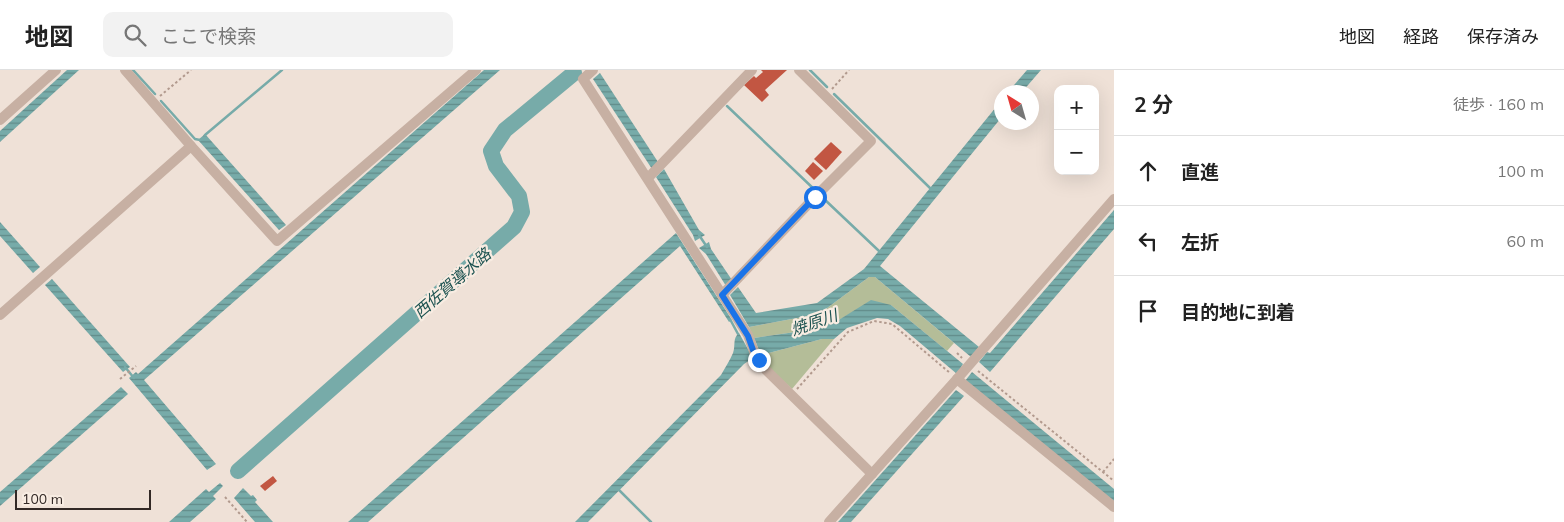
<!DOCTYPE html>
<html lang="ja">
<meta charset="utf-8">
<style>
body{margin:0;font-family:Mulish,"Noto Sans JP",sans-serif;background:#f2f2f2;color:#222}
.controls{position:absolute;right:15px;top:15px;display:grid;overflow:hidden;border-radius:10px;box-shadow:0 5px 20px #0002}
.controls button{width:45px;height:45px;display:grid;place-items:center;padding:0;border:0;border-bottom:1px solid #e0e0e0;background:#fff;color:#222;font:25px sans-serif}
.compass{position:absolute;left:994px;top:15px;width:45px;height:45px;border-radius:50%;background:#fff;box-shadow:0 5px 20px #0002;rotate:323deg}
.scale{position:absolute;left:15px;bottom:12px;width:136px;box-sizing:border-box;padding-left:5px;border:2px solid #322825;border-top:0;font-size:14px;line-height:18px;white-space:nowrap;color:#322825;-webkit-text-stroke:4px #f8ece2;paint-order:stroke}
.stop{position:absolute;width:15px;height:15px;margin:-11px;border:4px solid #1a73e8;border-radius:50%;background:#fff}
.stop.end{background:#1a73e8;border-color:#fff;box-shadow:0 1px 5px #0008}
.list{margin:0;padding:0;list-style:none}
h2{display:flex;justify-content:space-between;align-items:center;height:65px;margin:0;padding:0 20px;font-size:21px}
h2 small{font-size:16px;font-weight:400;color:#767676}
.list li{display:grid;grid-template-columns:32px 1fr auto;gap:15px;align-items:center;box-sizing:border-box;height:70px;padding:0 20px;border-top:1px solid #e0e0e0}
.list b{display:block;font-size:19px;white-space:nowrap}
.list em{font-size:16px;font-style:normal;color:#767676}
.icon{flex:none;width:28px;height:28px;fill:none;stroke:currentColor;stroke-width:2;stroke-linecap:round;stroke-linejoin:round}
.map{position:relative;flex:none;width:1114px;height:452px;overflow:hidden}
header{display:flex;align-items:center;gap:30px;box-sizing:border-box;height:70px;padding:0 25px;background:#fff;border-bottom:1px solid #e0e0e0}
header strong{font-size:24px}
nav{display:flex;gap:28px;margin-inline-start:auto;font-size:18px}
.search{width:350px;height:45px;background:#f2f2f2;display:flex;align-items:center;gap:12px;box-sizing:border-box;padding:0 18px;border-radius:10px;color:#767676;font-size:19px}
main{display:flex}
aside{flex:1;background:#fff}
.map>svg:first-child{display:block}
.green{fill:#b4bd98}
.water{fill:url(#water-rules)}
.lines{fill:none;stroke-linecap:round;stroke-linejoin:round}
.stream{stroke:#77aba9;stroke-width:2.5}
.river{stroke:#77aba9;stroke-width:16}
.building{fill:#c25642}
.path{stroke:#b29a8e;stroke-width:2;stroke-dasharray:2.5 2.5;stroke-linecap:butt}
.minor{stroke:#c7b0a3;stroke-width:10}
.route{stroke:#1a73e8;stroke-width:6}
.labels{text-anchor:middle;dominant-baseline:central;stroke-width:4.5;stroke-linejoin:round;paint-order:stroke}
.water-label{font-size:16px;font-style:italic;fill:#1c5250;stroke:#f8ece2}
</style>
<header>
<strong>地図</strong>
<div class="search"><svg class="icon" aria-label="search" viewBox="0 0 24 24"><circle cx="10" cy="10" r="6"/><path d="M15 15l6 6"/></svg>ここで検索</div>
<nav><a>地図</a><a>経路</a><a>保存済み</a></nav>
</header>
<main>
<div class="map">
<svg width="1114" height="452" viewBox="0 0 1114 452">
<defs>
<pattern id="water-rules" width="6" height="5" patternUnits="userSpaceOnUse" patternTransform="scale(1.25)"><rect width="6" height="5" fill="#77aba9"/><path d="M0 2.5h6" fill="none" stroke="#628b89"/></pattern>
</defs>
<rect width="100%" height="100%" fill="#efe1d7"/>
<g class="green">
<path d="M869,207H875L954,273L947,281L891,235L853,242L837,251L816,259L754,268L749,257L819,244Z"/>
<path d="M822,269H834L792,319L768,297L761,285Z"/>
</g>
<g class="water">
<path d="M67,0H79L0,72V61Z"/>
<path d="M484,0H500L144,310L216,394L207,400L129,308L136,302L138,304Z"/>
<path d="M1027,0H1041L1022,22H1008Z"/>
<path d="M600,3L658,92L652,99L593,9Z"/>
<path d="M1001,31V48L880,196L979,277L971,287L875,207H869L819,244L749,257L730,225L738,217L756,243L817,233L864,199Z"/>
<path d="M205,64L286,155L279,160L198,70Z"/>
<path d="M664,99L699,160L705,165L695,171L693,165L656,107Z"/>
<path d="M1114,140V159L990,302L979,292L987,282L990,283Z"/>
<path d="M0,152L40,197L33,203L0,166Z"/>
<path d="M676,163L732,250L729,252L680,176L368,452H348Z"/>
<path d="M709,172L711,179L732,210L726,216L706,184L699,178Z"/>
<path d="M52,209L130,297L123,302L45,215Z"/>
<path d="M871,230L891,235L963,294L957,304L900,256L888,249L877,248L847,258L834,269H822L761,285L754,268L816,259L837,251Z"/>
<path d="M739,263L753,288L744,294L588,452H575L721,305C725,298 730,290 733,283C736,275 732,269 739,263Z"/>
<path d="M972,302L1114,419V433L965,311Z"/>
<path d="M121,317L128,324L0,436V422Z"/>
<path d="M956,320L964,326L851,452H838Z"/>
<path d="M220,413L223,416L213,426L216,429L190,452H169L206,419L209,422Z"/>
<path d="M243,418L251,426L253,425L257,430L255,432L273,452H255L234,428Z"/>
</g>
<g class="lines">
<g class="stream">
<path d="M133,0L155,24"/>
<path d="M810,0L827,17"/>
<path d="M834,24L930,118"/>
<path d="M161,31L195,69L200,70"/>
<path d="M727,36L816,121"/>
<path d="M205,65L282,0"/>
<path d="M823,128L879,181"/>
<path d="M699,165L707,177"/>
<path d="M731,251L738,264"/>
<path d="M125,297L134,308"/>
<path d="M617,418L651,452"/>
</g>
<path class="river" d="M238,401L514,157L522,142L519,126L496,96L491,81L505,60L574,3"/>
</g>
<g class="building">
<path d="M761,0H787L765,20L769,25L762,32L744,15L754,6L756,8L763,2Z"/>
<path d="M831,72L842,82L826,100L814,89Z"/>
<path d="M813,92L823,101L814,110L805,101Z"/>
<path d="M273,406L277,411L265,421L260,416Z"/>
</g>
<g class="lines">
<g class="path">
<path d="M832,19L849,0"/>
<path d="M160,26L191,0"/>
<path d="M957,283L962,288"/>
<path d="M978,301L1114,411"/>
<path d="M120,309L136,296"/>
<path d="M797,319L848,262L874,251L892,254L950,303"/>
<path d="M1103,402L1114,389"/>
<path d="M225,427L247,452"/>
</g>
<g class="minor">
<path d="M125,0L191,76"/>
<path d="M593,0L583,9L748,265L756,287L766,300L872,404"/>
<path d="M0,50L56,0"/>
<path d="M648,108L752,0"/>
<path d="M722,225L815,127L871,71L799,0"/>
<path d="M0,245L191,76L277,171L476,0"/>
<path d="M957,309L1114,437"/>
<path d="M829,452L957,309L1114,129"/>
</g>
</g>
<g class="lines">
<path class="route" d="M759,290L753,280L748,266L722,225L815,127"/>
</g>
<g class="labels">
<g class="water-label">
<text transform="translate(452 213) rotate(-41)">西佐賀導水路</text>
<text transform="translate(814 252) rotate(-19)">焼原川</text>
</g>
</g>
</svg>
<div class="controls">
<button>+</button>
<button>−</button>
</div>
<svg class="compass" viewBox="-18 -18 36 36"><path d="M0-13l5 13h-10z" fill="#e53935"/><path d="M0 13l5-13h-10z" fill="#767676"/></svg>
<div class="scale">100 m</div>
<div class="stop" style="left:815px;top:127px"></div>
<div class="stop end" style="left:759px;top:290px"></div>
</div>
<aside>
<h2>2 分<small>徒歩 · 160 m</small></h2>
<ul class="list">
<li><svg class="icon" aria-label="ahead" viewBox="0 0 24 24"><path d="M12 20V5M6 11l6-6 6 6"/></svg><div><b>直進</b></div><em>100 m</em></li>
<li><svg class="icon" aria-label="left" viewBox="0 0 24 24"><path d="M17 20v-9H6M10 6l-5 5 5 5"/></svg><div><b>左折</b></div><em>60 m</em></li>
<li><svg class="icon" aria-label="arrive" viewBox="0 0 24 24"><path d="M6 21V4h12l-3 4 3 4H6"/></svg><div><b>目的地に到着</b></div></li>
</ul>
</aside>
</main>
